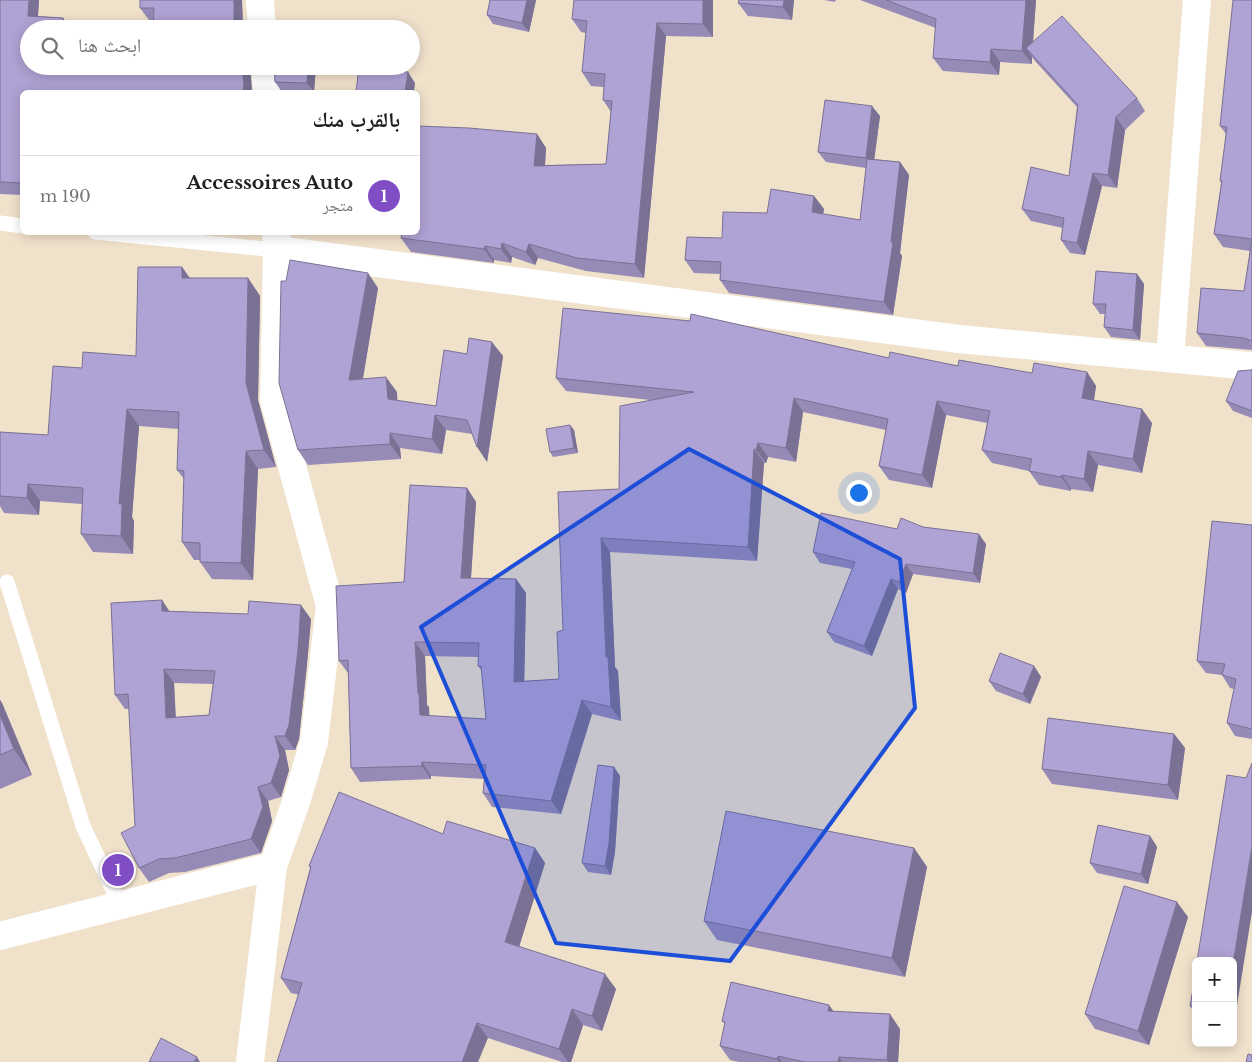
<!DOCTYPE html>
<html lang="ar">
<meta charset="utf-8">
<style>
body{margin:0;font-family:"Libre Baskerville","Noto Naskh Arabic",serif;background:#f2f2f2;color:#202124;direction:rtl}
.controls{position:absolute;right:15px;bottom:15px;display:grid;overflow:hidden;border-radius:8px;box-shadow:0 2px 12px #0003}
.controls button{width:45px;height:45px;display:grid;place-items:center;padding:0;border:0;border-bottom:1px solid #e0e0e0;background:#fff;color:#202124;font:25px sans-serif}
.you{position:absolute;left:858px;top:492px;width:18px;height:18px;margin:-12px;border:4px solid #fff;border-radius:50%;background:#1a73e8;box-shadow:0 0 0 8px #1a73e833}
.badge{display:grid;place-items:center;width:32px;height:32px;border-radius:50%;background:#814dc5;color:#fff;font-size:16px;font-weight:700}
.pin{position:absolute;translate:-50% -50%;border:2px solid #fff;box-shadow:0 1px 5px #0006}
.list{margin:0;padding:0;list-style:none}
h2{display:flex;justify-content:space-between;align-items:center;height:65px;margin:0;padding:0 20px;font-size:21px}
h2 small{font-size:16px;font-weight:400;color:#757577}
.list li{display:grid;grid-template-columns:32px 1fr auto;gap:15px;align-items:center;box-sizing:border-box;height:80px;padding:0 20px;border-top:1px solid #e0e0e0}
.list b{display:block;font-size:19px;white-space:nowrap}
.list p{margin:0;font-size:16px;white-space:nowrap;color:#757577}
.list em{font-size:16px;font-style:normal;color:#757577}
.icon{flex:none;width:28px;height:28px;fill:none;stroke:currentColor;stroke-width:2;stroke-linecap:round;stroke-linejoin:round}
.map{position:relative;flex:none;width:1252px;height:1062px;overflow:hidden;direction:ltr}
.search{position:absolute;background:#fff;box-shadow:0 2px 12px #0003;left:20px;top:20px;width:400px;height:55px;display:flex;align-items:center;gap:12px;box-sizing:border-box;padding:0 18px;border-radius:28px;color:#757577;font-size:19px}
.panel{position:absolute;background:#fff;box-shadow:0 2px 12px #0003;left:20px;top:90px;width:400px;height:145px;border-radius:8px;direction:rtl}
.map>svg:first-child{display:block}
.lines{fill:none;stroke-linecap:round;stroke-linejoin:round}
.service{stroke:#fff;stroke-width:15}
.minor{stroke:#fff;stroke-width:28}
.wall{fill:#968bb6;fill-rule:evenodd}
.shaded-wall{fill:#7a7194}
.building{fill:#afa2d4;stroke:#7a7194;fill-rule:evenodd}
.marked{fill:#1d4ed8;fill-opacity:0.2;stroke:#1d4ed8;stroke-width:4;stroke-linejoin:round}
</style>
<div class="map">
<svg width="1252" height="1062" viewBox="0 0 1252 1062">
<rect width="100%" height="100%" fill="#f0e1cb"/>
<g class="lines">
<g class="service">
<path d="M0,223L22,226"/>
<path d="M95,232L277,250"/>
<path d="M7,582L83,826L120,905"/>
</g>
<g class="minor">
<path d="M260,0L262,29"/>
<path d="M265,66L267,92"/>
<path d="M277,250L959,339L1252,366"/>
<path d="M1170,358L1197,0"/>
<path d="M0,936L273,866L296,802L314,742L330,606L274,400L277,250L276,232"/>
<path d="M250,1062L273,866"/>
</g>
</g>
<g class="wall">
<path d="M0,0H39L38,16L63,18L71,29H29V66H250L252,92H22V195L0,194Z"/>
<path d="M140,0H242L243,29L149,20L140,8Z"/>
<path d="M490,0H536L529,32L493,24L487,15Z"/>
<path d="M713,0V37L666,36L644,278L586,271L538,258L535,265L512,257L511,263L494,260V263L411,252L401,238L537,134L546,148L545,165L606,164L611,112L603,100L604,87L591,86L582,72L586,33L581,32L572,19Z"/>
<path d="M739,0H794L792,20L748,16L738,3Z"/>
<path d="M824,0H836L835,2Z"/>
<path d="M860,0H1036L1033,42L1137,98L1145,111L1125,130L1117,188L1102,186L1085,255L1070,253L1061,240L1063,228L1031,221L1022,209L1069,176L1077,107L1035,61L1032,57V64L1000,62L999,75L943,71L933,58L936,28Z"/>
<path d="M1252,0V350L1206,346L1197,333L1244,291L1250,251L1223,247L1214,234L1221,183L1220,181L1226,134L1220,126Z"/>
<path d="M274,66H316L314,92H282L275,82Z"/>
<path d="M880,116L874,159L900,162L909,175L900,253L902,256L893,315L729,293L720,280V274L694,273L685,260L722,238L767,213L814,196L824,209L823,214L860,220L866,168L826,162L818,152Z"/>
<path d="M182,267L190,278H248L260,296L258,400L276,467L258,469L253,580L212,579L200,562V560H194L182,542L184,479L177,470L179,429L139,426L132,517L134,521L133,554L93,552L81,534L82,504L40,501L39,515L4,513L0,506V432L48,435L82,368L136,356Z"/>
<path d="M1137,274L1144,284L1140,340L1111,337L1104,327L1105,314H1100L1093,304Z"/>
<path d="M378,288L363,379L397,392V401L436,406L467,354L503,356L487,462L472,434L446,430L442,454L400,448L401,459L308,465L298,450Z"/>
<path d="M889,358L1032,373L1087,372L1096,386L1094,400L1152,423L1142,473L1098,465L1093,492L1071,489V491L1039,485L1029,471L992,463L982,450L987,423L946,415L932,488L889,480L879,466L886,430L803,412L796,462L768,457L766,463H764L757,561L610,552L615,667L618,671L621,721L592,714L561,814L492,807L483,793L484,779L431,776V779L360,782L351,768L348,673L339,661L404,582L467,488L476,502L471,578L516,579L526,593L524,681L559,679L563,630L619,489L650,400L566,391L556,378ZM425,656L478,657V666L482,671L486,719L429,716V707L427,705Z"/>
<path d="M1252,369V418L1233,411L1226,401Z"/>
<path d="M574,430L578,453L553,457L550,452Z"/>
<path d="M1252,525V739L1235,736L1227,723L1234,689L1230,688L1222,675L1206,673L1197,661Z"/>
<path d="M923,527L986,544L980,583L913,574L906,593L898,589L872,656L834,642L827,632L852,569L820,563L813,552L897,529Z"/>
<path d="M162,600L169,611L311,619L307,664L299,739L295,750H285L289,770L281,797L268,801L272,821L261,853L185,872L169,873L149,882L139,868L135,826L129,709H125L115,695ZM174,683L213,684L209,715L176,717Z"/>
<path d="M1034,666L1041,677L1030,704L996,691L989,681Z"/>
<path d="M0,700L2,703L32,775L0,789Z"/>
<path d="M1174,734L1185,748L1178,800L1052,784L1042,769Z"/>
<path d="M614,767L620,776L615,852L611,875L588,872L582,863Z"/>
<path d="M443,834L535,848L545,863L519,946L616,989L602,1031L583,1025L571,1062H562L488,1038L291,993L281,978L310,868L309,866Z"/>
<path d="M1150,836L1157,847L1148,884L1097,873L1090,863Z"/>
<path d="M914,848L927,867L905,977L717,940L704,921Z"/>
<path d="M1188,917L1149,1045L1095,1029L1085,1014Z"/>
<path d="M1196,972V1014L1190,1006Z"/>
<path d="M829,1005L833,1011L900,1029L898,1062H739L730,1060L720,1046L725,1024L722,1021Z"/>
</g>
<g class="shaded-wall">
<path d="M29,0H39L37,28L28,16Z"/>
<path d="M234,0H242L243,29H234Z"/>
<path d="M527,0H536L529,32L522,23Z"/>
<path d="M703,0H713V37L703,24Z"/>
<path d="M784,0H794L792,20L783,7Z"/>
<path d="M1026,0H1036L1032,55L1026,48L1032,57V64L1022,51Z"/>
<path d="M63,18L71,29H62Z"/>
<path d="M657,23L666,36L644,278L635,264Z"/>
<path d="M991,49L1000,62L999,75L990,62Z"/>
<path d="M242,66H250L252,92H243Z"/>
<path d="M308,66H316L314,92L307,83Z"/>
<path d="M408,72L415,83L414,92H405Z"/>
<path d="M872,106L880,116L873,169L866,158Z"/>
<path d="M1116,117L1125,130L1117,188L1108,175Z"/>
<path d="M537,134L546,148L544,179L534,166Z"/>
<path d="M900,162L909,175L900,253L902,256L893,315L884,302Z"/>
<path d="M1093,173L1102,186L1085,255L1077,243Z"/>
<path d="M814,196L824,209L821,225L812,212Z"/>
<path d="M502,243L512,257L511,263L501,249Z"/>
<path d="M529,244L538,258L535,265L526,252Z"/>
<path d="M485,246L494,260V263L484,249Z"/>
<path d="M182,267L194,285L182,278Z"/>
<path d="M368,273L378,288L360,395L349,380Z"/>
<path d="M1137,274L1144,284L1140,340L1133,330Z"/>
<path d="M248,278L260,296L258,400L276,467L264,450L246,383Z"/>
<path d="M492,342L503,356L487,462L477,447Z"/>
<path d="M1087,372L1096,386L1092,412L1082,398Z"/>
<path d="M386,377L397,392L398,414L388,399Z"/>
<path d="M794,398L803,412L796,462L786,448Z"/>
<path d="M937,401L946,415L932,488L922,475Z"/>
<path d="M127,409L139,426L132,517L134,521L133,554L121,536L119,504Z"/>
<path d="M1142,409L1152,423L1142,473L1133,459Z"/>
<path d="M435,415L446,430L442,454L432,439Z"/>
<path d="M570,425L574,430L578,453L574,448Z"/>
<path d="M390,433L400,448L401,459L390,444Z"/>
<path d="M758,443L768,457L766,463L756,450Z"/>
<path d="M754,449L764,463L757,561L748,547Z"/>
<path d="M246,451L258,469L253,580L241,563Z"/>
<path d="M1088,451L1098,465L1093,492L1084,479Z"/>
<path d="M1062,475L1071,489V491L1061,477Z"/>
<path d="M28,484L40,501L39,515L27,498Z"/>
<path d="M467,488L476,502L470,592L461,578Z"/>
<path d="M979,534L986,544L980,583L973,573Z"/>
<path d="M601,538L610,552L615,667L618,671L621,721L611,707L606,657Z"/>
<path d="M906,564L913,574L906,593L899,582Z"/>
<path d="M516,579L526,593L524,696L514,682Z"/>
<path d="M891,579L898,589L872,656L864,646Z"/>
<path d="M162,600L171,614L162,611Z"/>
<path d="M301,605L311,619L307,664L299,739L295,750L285,736Z"/>
<path d="M415,642L425,656L427,705L429,707L430,729L420,715L418,693Z"/>
<path d="M1034,666L1041,677L1030,704L1023,694Z"/>
<path d="M164,669L174,683L176,732L166,718Z"/>
<path d="M0,700L2,703L32,775L14,749L0,715Z"/>
<path d="M582,700L592,714L561,814L551,801Z"/>
<path d="M1174,734L1185,748L1178,800L1168,785Z"/>
<path d="M275,736L285,750L289,770L281,797L271,783Z"/>
<path d="M422,762L431,776V779L422,766Z"/>
<path d="M614,767L620,776L615,852L611,875L605,866Z"/>
<path d="M258,787L268,801L272,821L261,853L251,839Z"/>
<path d="M1150,836L1157,847L1148,884L1141,874Z"/>
<path d="M1252,846V912L1234,1024L1233,1022V964Z"/>
<path d="M535,848L545,863L516,957L505,942Z"/>
<path d="M914,848L927,867L905,977L892,958Z"/>
<path d="M1177,902L1188,917L1149,1045L1138,1031Z"/>
<path d="M605,974L616,989L602,1031L592,1016Z"/>
<path d="M829,1005L839,1019L828,1011Z"/>
<path d="M572,1009L583,1025L571,1062H568L559,1049Z"/>
<path d="M890,1014L900,1029L898,1062H889L887,1060Z"/>
<path d="M477,1023L488,1038L478,1062H462Z"/>
<path d="M778,1056L782,1062H779L777,1059Z"/>
<path d="M197,1057L200,1062H194Z"/>
<path d="M839,1057L842,1062H838Z"/>
</g>
<g class="building">
<path d="M0,0H29L28,16L63,18L62,29H29V66H242L244,85L243,92H22V183L0,182Z"/>
<path d="M140,0H234V29H153L154,8H140Z"/>
<path d="M490,0H527L522,23L487,15Z"/>
<path d="M574,0H703V24L657,23L635,264L577,258L529,244L526,252L502,243L501,249L485,246L484,249L401,238L402,232H418V126L469,128L537,134L534,166L606,164L612,101L603,100L605,74L582,72L587,21L572,19Z"/>
<path d="M739,0H784L783,7L738,3Z"/>
<path d="M886,0H1026L1022,51L991,49L990,62L933,58L936,19Z"/>
<path d="M1233,0H1252V341L1244,338L1197,333L1201,288L1244,291L1252,239L1214,234L1222,181H1220L1227,127L1220,126Z"/>
<path d="M1062,16L1137,98L1116,117L1108,175L1093,173L1077,243L1061,240L1064,218L1022,209L1031,167L1069,176L1078,105L1026,48Z"/>
<path d="M274,66H308L307,83L275,82Z"/>
<path d="M359,67L408,72L405,92H356Z"/>
<path d="M825,100L872,106L866,158L818,152Z"/>
<path d="M867,159L900,162L891,242L893,243L884,302L720,280L721,262L685,260L687,237L722,238L723,212L767,213L771,189L814,196L812,212L860,220Z"/>
<path d="M290,260L368,273L349,380L386,377L388,399L436,406L444,350L467,354L469,338L492,342L477,447L467,420L435,415L432,439L390,433V444L298,450L279,383L281,281H286Z"/>
<path d="M138,267H182V278H248L246,383L264,450L246,451L241,563L200,562V543L182,542L184,471L177,470L179,412L127,409L119,504H122L121,536L81,534L83,488L28,484L27,498L0,496V432L48,435L53,366L82,368L83,352L136,356Z"/>
<path d="M1096,271L1137,274L1133,330L1104,327L1106,304H1093Z"/>
<path d="M563,308L690,321L691,314L889,358L890,352L958,366L959,360L1032,373L1034,363L1087,372L1082,398L1142,409L1133,459L1088,451L1084,479L1062,475L1061,477L1029,471L1032,459L982,450L990,411L937,401L922,475L879,466L888,419L794,398L786,448L758,443L756,450L754,449L748,547L601,538L606,657H608L611,707L582,700L551,801L483,793L486,765L422,762V766L351,768L348,660L339,661L336,586L404,582L410,485L467,488L461,578L516,579L514,682L559,679L557,632L563,630L558,492L619,489L620,406L694,392L556,378ZM415,642L479,643L478,666H481L486,719L420,715L419,693H418Z"/>
<path d="M1252,369V411L1226,401L1238,371L1251,370Z"/>
<path d="M570,425L574,448L550,452L546,429Z"/>
<path d="M821,513L897,529L901,518L923,527L979,534L973,573L906,564L899,582L891,579L864,646L827,632L855,562L813,552Z"/>
<path d="M1212,521L1252,525V729L1227,723L1236,679L1222,675L1225,664L1197,661Z"/>
<path d="M162,600V611L248,614L249,601L301,605L298,650L289,725L285,736H275L280,756L271,783L258,787L263,807L251,839L175,858L159,859L139,868L121,833L135,826L128,694L115,695L111,603ZM164,669L215,671L209,715L166,718Z"/>
<path d="M1000,653L1034,666L1023,694L989,681Z"/>
<path d="M0,715L14,749L0,755Z"/>
<path d="M1048,718L1174,734L1168,785L1042,769Z"/>
<path d="M1252,763V846L1233,964V961H1197L1227,775L1246,778Z"/>
<path d="M598,765L614,767L609,843L605,866L582,863Z"/>
<path d="M339,792L443,834L447,821L535,848L505,942L605,974L592,1016L572,1009L559,1049L477,1023L462,1062H277L302,983L281,978L311,867L309,866Z"/>
<path d="M726,811L914,848L892,958L704,921Z"/>
<path d="M1098,825L1150,836L1141,874L1090,863Z"/>
<path d="M1124,886L1177,902L1138,1031L1085,1014Z"/>
<path d="M1196,972V1007L1190,1006Z"/>
<path d="M731,982L829,1005L828,1011L890,1014L887,1060L839,1057L838,1062H804L778,1056L777,1059L720,1046L725,1022L722,1021Z"/>
<path d="M161,1038L197,1057L194,1062H149Z"/>
<path d="M1248,1054L1252,1055V1062H1246Z"/>
</g>
<path class="marked" d="M689,449L900,559L915,708L730,961L556,943L421,627Z"/>
</svg>
<div class="controls">
<button>+</button>
<button>−</button>
</div>
<div class="you"></div>
<div class="pin badge" style="left:118px;top:870px">1</div>
<div class="search"><svg class="icon" aria-label="search" viewBox="0 0 24 24"><circle cx="10" cy="10" r="6"/><path d="M15 15l6 6"/></svg>ابحث هنا</div>
<section class="panel">
<h2>بالقرب منك<small></small></h2>
<ul class="list">
<li><span class="badge">1</span><div><b>Accessoires Auto</b><p>متجر</p></div><em>190 m</em></li>
</ul>
</section>
</div>
